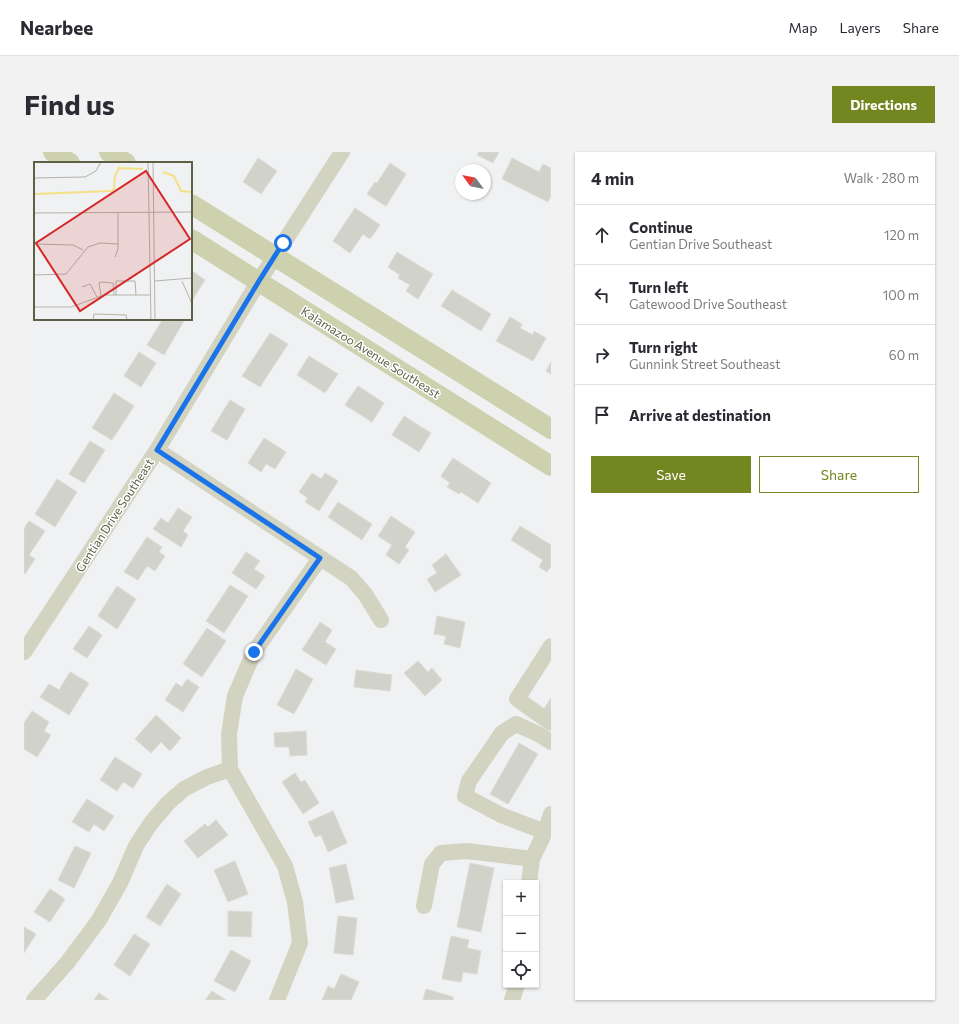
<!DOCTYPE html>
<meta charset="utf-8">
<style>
body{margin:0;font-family:Commissioner,sans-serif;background:#f2f2f3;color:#2b2b33}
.controls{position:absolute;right:12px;bottom:12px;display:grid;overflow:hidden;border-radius:0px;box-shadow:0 1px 3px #0004}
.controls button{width:36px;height:36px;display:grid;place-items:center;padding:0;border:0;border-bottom:1px solid #e1e1e2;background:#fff;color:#2b2b33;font:20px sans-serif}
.compass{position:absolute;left:431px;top:12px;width:36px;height:36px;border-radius:50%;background:#fff;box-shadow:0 1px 3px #0004;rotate:303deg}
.stop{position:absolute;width:12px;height:12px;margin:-9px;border:3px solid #1a73e8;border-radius:50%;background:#fff}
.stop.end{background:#1a73e8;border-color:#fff;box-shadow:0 1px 4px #0008}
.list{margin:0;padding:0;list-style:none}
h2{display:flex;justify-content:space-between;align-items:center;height:52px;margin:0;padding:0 16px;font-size:17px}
h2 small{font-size:13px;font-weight:400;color:#7c7c81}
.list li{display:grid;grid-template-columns:26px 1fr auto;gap:12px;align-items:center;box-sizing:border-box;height:60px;padding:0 16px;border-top:1px solid #e1e1e2}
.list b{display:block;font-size:15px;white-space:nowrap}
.list p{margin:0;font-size:13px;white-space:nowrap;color:#7c7c81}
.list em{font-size:13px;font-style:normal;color:#7c7c81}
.actions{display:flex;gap:8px;padding:12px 16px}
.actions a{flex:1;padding:9px 0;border:1px solid #738620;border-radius:0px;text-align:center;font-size:14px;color:#738620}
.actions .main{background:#738620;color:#fff}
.icon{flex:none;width:22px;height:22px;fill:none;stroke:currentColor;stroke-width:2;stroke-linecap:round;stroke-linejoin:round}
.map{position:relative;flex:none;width:527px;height:848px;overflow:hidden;border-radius:0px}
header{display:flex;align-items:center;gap:24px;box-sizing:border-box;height:56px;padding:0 20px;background:#fff;border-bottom:1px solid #e1e1e2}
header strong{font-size:19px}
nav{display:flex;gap:22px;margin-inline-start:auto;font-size:14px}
.intro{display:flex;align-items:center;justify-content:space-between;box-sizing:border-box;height:96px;padding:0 24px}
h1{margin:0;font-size:28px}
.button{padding:10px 18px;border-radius:0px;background:#738620;color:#fff;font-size:14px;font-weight:700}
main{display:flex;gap:24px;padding:0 24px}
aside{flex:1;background:#fff;border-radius:0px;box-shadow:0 1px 3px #0004}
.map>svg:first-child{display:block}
.building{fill:#d1d3ca;stroke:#dadcd4}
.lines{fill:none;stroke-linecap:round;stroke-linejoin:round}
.minor{stroke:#d2d3c0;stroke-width:16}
.major{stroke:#cdd1ae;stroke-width:20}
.route{stroke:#1a73e8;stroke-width:5}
.labels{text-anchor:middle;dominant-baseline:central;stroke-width:3;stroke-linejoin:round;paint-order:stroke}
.street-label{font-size:12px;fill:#5e6046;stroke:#fff}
.inset-river{fill:none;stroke:#f4e185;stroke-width:2}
.inset-road{fill:none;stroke:#b2b3a9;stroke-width:1}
.view{fill:#d62828;fill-opacity:0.15;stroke:#d62828;stroke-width:2}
.inset-edge{fill:none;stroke:#5e6046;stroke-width:2}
</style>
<header>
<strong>Nearbee</strong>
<nav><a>Map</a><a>Layers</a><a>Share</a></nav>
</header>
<div class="intro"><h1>Find us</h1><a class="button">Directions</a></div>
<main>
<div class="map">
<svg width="527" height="848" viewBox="0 0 527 848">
<rect width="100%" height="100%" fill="#f0f1f3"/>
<g class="building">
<path d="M455,0H475L469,11L453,3Z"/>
<path d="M234,6L253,19L237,42L219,30Z"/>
<path d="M488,6L515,20L519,12L527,16V44L524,50L478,27Z"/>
<path d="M366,11L382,22L362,54L343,42L351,30L353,31Z"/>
<path d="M331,56L356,73L346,87L339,82L326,101L309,89Z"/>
<path d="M373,100L409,122L394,147L382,139L386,133L374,126L376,123L364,115Z"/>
<path d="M167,118L181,128L167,150Z"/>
<path d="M428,138L467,162L457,179L417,154Z"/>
<path d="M486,165L498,172L496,176L509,183L510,179L522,186L509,209L472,189Z"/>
<path d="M139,167H161L140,203L123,193Z"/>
<path d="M246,181L264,192L236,235L218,224Z"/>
<path d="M115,200L132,211L117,235L100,224Z"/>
<path d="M285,204L314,222L301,241L273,223Z"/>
<path d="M527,210V222L522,219Z"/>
<path d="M334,234L360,251L348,270L321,253Z"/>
<path d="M90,241L110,254L88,288L68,276Z"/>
<path d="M206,248L221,257L203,288L187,279Z"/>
<path d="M380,264L407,281L395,300L368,283Z"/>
<path d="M240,286L262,300L251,317L242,312L237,320L224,311Z"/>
<path d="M66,289L81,298L60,331L45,322Z"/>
<path d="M429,306L467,331L454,351L437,340L435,342L423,335L426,331L417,324Z"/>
<path d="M288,321L297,327L301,321L314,329L295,359L281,350L284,346L275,340Z"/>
<path d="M33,327L53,340L31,375L11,362Z"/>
<path d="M314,350L348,372L338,388L304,365Z"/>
<path d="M154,356L168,365L159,379L164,383L157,395L129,377L137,366L144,371Z"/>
<path d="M367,364L391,380L381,395L385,398L375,412L362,403L368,393L354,384Z"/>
<path d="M5,369L21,379L5,403L11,407L1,422L0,421V377Z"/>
<path d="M496,374L527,393V414L523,420L515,415L519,408L487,388Z"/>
<path d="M123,385L138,395L135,400L141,404L131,419L123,414L114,428L100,420Z"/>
<path d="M222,400L236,409L230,417L241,424L232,437L208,421Z"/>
<path d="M422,402L437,423L411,440L403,427L413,421L408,413Z"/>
<path d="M206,433L224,444L200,481L182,469Z"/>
<path d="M93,434L112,447L93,477L74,464Z"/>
<path d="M413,464L441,470L436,496L420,492L422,484L410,482Z"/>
<path d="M296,470L308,478L301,490L312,497L302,513L278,498Z"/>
<path d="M65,474L78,483L63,506L49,497Z"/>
<path d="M183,476L202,489L178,525L159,512Z"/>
<path d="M394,509L404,520L408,516L418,528L401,544L380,521Z"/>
<path d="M272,517L289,527L270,562L253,553Z"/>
<path d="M332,518L368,523L366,539L330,535Z"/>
<path d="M46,520L65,531L45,563L16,545L25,532L35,538Z"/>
<path d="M163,527L175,535L159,560L141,548L152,531L158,535Z"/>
<path d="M527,546V563L519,558Z"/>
<path d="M8,559L25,570L20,579L27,583L13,605L0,597V571Z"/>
<path d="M132,563L157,586L146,599L137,590L127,601L111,587Z"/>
<path d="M282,579L283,603L266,604L265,595H251L250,581Z"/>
<path d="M495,591L514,602L484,652L466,642Z"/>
<path d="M91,605L118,622L109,636L99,630L93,639L76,628Z"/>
<path d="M271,621L277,630L281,628L295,651L279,662L258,630Z"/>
<path d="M63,647L90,664L80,679L70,672L65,680L48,670Z"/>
<path d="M309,659L323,691L304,700L297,683L291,685L284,670Z"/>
<path d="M192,668L204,683L174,706L160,689L181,672L184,675Z"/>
<path d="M51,694L67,701L50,736L34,728Z"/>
<path d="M211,709L224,742L204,750L190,718Z"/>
<path d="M446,711L470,716L457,780L433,775Z"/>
<path d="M322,712L330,747L312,751L305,716Z"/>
<path d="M143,732L157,742L136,774L122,765Z"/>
<path d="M26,737L41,747L26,770L10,760Z"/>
<path d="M204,759L228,760L227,785L204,784Z"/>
<path d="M314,764L333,766L329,803L310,801Z"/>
<path d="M0,775L12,782L0,801Z"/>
<path d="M110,782L126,792L106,824L90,813Z"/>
<path d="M427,784L445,788L443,796L457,799L453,822L439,820L437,830L418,827Z"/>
<path d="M207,798L227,809L211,840L190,829Z"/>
<path d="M317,822L335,830L327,848H298L304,834L310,837Z"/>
<path d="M402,837L429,845V848H399Z"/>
<path d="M188,839L202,848H181Z"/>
<path d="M75,841L85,848H70Z"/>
</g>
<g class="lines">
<g class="minor">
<path d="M133,298L327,426L341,442L357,468"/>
<path d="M527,494L493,547L527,571"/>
<path d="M0,500L133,298L235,129L318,0"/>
<path d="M521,680L477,663L441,644L445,629L478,581L492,572L514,582L527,590"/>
<path d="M505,731L508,707L521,680L527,662"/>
<path d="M400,754L408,712L417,701L443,699L508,707"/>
<path d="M10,848L43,811L75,768L96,731L112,694L127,671L144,651L160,637L183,625L206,617"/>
<path d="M253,848L276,791L271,750L261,714L206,617L205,582L211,544L230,500L296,406"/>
<path d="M488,848L493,833"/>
</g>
<g class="major">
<path d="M29,0L46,11"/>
<path d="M85,0L102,11"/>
<path d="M167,52L527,277"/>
<path d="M167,87L527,314"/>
</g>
</g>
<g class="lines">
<path class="route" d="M230,500L296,406L133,298L235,129L259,91"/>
</g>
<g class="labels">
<g class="street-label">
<text transform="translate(347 200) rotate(32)">Kalamazoo Avenue Southeast</text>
<text transform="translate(90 363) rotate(-57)">Gentian Drive Southeast</text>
</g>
</g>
<g transform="translate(10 10)">
<rect width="158" height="158" fill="#f0f1f3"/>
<path class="inset-river" d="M129,10L140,14L147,29L158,30M0,32L77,29L80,27L81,14L85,6L109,7"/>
<path class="inset-road" d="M114,0L117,158M119,0L121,158M0,16L51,15L62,9L67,0M0,51L158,50M0,82L39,83L49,88M81,95L84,87V51M0,113L32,112L54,85L66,81L84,82M121,119L158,116M148,119L158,142M48,125L56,122L63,135M82,133V119H101L102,133M67,134L65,121L68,120L79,121L80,133M0,145H37L70,133H117M59,158L60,152L92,153L93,158M59,158H82"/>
<path class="view" d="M112,9L156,77L46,149L2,81Z"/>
<rect width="158" height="158" class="inset-edge"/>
</g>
</svg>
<div class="controls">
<button>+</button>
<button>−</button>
<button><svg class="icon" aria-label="locate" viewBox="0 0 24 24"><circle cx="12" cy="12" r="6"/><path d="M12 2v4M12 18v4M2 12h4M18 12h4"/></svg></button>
</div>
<svg class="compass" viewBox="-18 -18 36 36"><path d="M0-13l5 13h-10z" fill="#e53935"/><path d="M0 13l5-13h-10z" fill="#7c7c81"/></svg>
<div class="stop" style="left:259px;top:91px"></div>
<div class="stop end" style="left:230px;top:500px"></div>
</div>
<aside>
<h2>4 min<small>Walk · 280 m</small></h2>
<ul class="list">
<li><svg class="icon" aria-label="ahead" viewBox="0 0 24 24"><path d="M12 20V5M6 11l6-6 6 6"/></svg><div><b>Continue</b><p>Gentian Drive Southeast</p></div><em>120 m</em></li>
<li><svg class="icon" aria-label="left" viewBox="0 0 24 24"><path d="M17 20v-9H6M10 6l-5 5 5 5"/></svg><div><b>Turn left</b><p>Gatewood Drive Southeast</p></div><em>100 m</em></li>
<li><svg class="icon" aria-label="right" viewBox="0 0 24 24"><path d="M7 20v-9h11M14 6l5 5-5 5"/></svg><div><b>Turn right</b><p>Gunnink Street Southeast</p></div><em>60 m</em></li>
<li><svg class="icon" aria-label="arrive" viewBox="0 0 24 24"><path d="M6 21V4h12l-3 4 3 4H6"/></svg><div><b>Arrive at destination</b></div></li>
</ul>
<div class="actions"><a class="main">Save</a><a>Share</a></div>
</aside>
</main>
